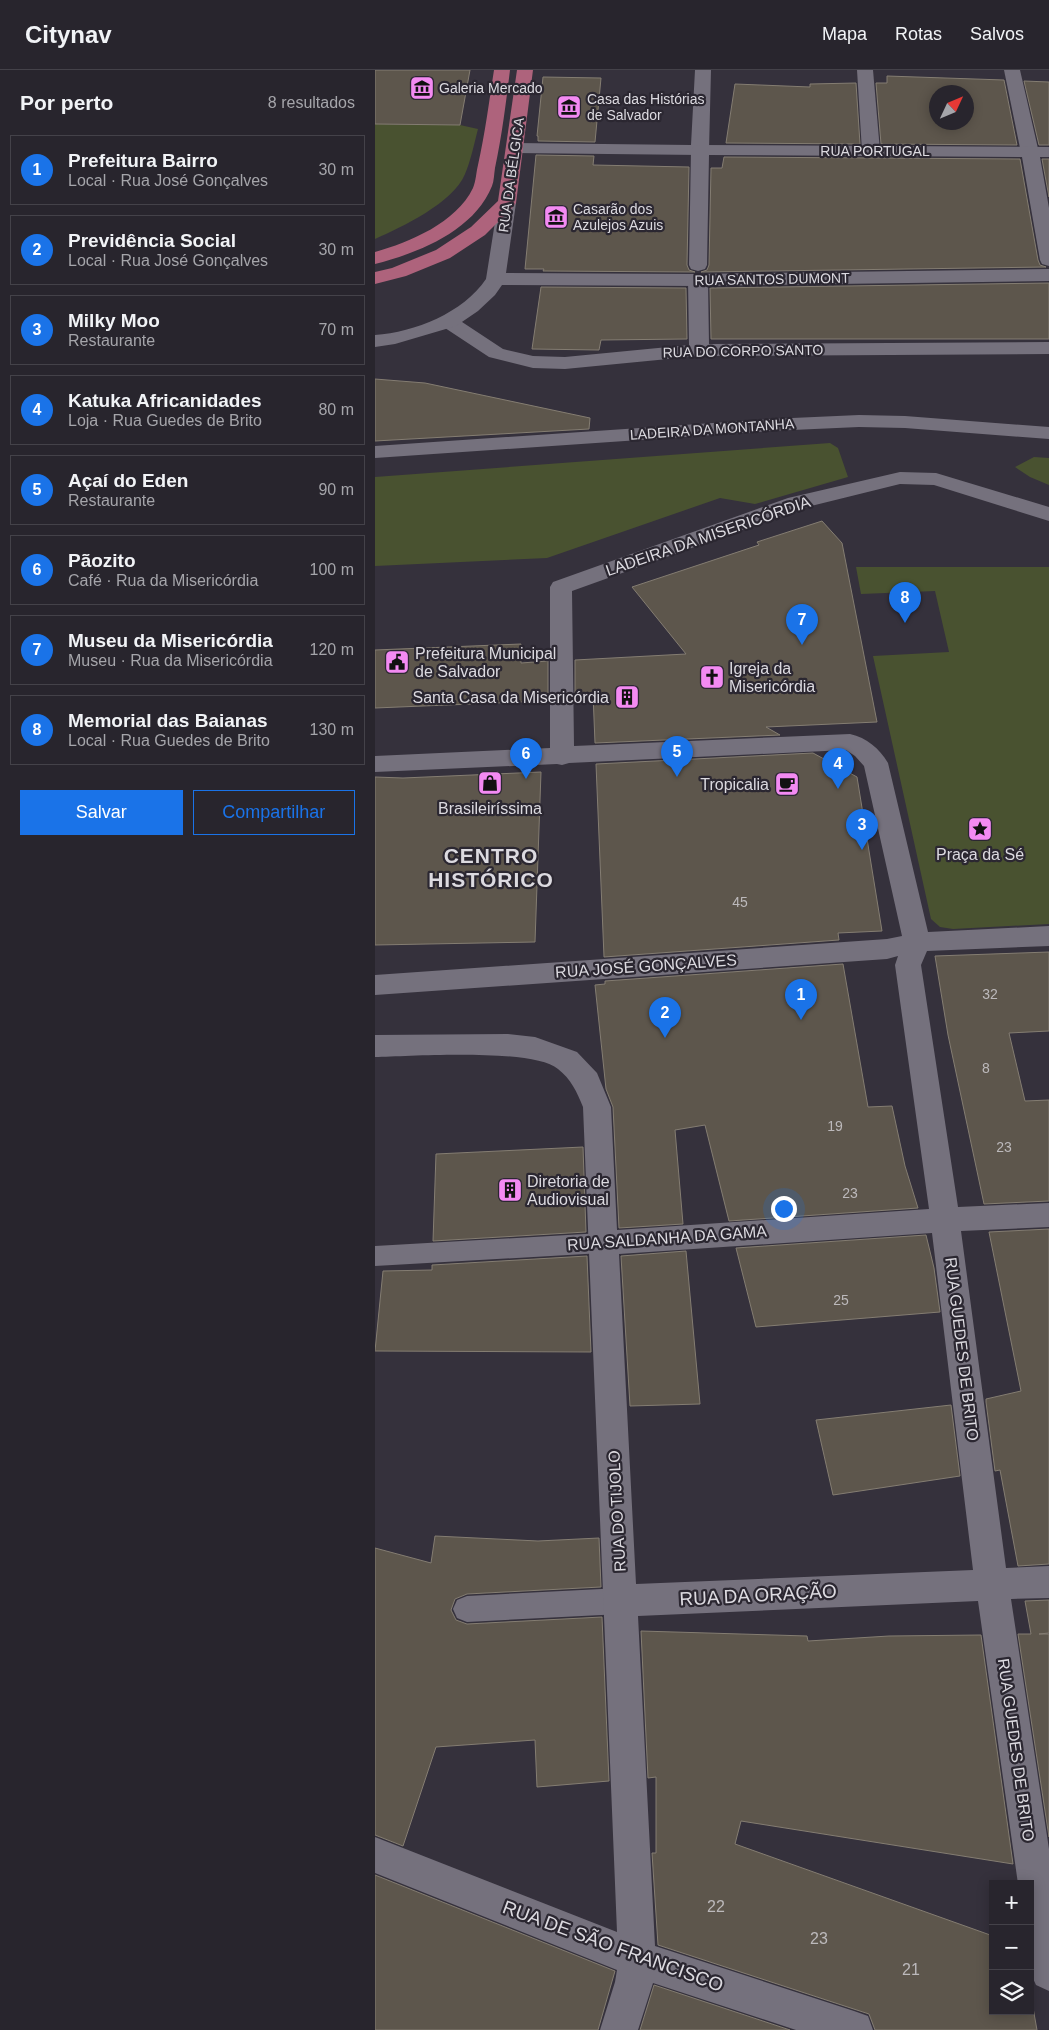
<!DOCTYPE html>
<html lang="pt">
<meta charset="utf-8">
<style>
body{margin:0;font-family:Arial,sans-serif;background:#343139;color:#f1f3f6}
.controls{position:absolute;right:15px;bottom:15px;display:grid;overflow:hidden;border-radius:0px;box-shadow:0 2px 12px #0003}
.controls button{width:45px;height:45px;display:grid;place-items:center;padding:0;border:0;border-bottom:1px solid #444249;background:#28252d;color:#f1f3f6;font:25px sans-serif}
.compass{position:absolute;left:554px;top:15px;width:45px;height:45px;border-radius:50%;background:#28252d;box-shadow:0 2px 12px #0003;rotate:46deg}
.you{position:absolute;left:408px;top:1138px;width:18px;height:18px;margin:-12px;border:4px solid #fff;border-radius:50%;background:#1a73e8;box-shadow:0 0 0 8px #1a73e833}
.badge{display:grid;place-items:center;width:32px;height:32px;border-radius:50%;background:#1a73e8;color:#fff;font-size:16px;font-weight:700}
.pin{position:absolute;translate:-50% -41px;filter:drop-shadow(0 1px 2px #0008)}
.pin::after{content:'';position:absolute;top:26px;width:18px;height:15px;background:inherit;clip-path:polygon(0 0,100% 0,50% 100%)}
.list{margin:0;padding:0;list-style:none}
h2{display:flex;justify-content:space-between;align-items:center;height:65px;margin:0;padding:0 20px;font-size:21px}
h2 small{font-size:16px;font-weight:400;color:#a5a5aa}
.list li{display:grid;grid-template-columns:32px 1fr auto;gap:15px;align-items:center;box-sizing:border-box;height:70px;margin:0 10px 10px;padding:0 10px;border:1px solid #444249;border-radius:0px}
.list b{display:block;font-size:19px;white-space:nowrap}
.list p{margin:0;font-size:16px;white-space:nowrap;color:#a5a5aa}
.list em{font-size:16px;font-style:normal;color:#a5a5aa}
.actions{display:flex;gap:10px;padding:15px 20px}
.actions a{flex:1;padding:11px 0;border:1px solid #1a73e8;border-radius:0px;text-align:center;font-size:18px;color:#1a73e8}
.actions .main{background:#1a73e8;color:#fff}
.icon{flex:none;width:28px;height:28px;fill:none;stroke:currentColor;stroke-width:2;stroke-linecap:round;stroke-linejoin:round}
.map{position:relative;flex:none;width:674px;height:1960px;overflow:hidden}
header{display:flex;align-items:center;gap:30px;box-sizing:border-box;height:70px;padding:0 25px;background:#28252d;border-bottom:1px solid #444249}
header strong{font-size:24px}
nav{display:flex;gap:28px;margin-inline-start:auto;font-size:18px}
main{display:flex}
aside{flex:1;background:#28252d}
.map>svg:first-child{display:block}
.green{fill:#495230}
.building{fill:#5d564c;stroke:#847d72;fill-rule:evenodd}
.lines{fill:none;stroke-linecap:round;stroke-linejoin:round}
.service{fill:#75717d;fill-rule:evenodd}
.pedestrian{fill:#75717d;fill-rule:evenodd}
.minor{fill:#75717d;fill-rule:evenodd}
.tertiary{fill:#75717d;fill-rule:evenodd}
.primary{fill:#ae637c;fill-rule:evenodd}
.labels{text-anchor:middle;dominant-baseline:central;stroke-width:4.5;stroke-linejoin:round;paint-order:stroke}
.far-poi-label{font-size:14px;fill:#dcdae0;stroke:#2b2731;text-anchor:start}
.far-street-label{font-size:14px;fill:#dcdae0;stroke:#2b2731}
.number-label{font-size:14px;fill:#bcb9bb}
.street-label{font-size:16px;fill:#dcdae0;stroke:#2b2731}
.poi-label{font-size:16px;fill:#dcdae0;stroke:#2b2731;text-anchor:start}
.near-number-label{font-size:16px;fill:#bcb9bb}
.near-street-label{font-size:19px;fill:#dcdae0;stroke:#2b2731}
.district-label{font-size:21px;font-weight:bold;letter-spacing:1px;fill:#dcdae0;stroke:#2b2731}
</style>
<header>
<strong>Citynav</strong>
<nav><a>Mapa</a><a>Rotas</a><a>Salvos</a></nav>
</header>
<main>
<aside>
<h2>Por perto<small>8 resultados</small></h2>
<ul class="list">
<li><span class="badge">1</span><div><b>Prefeitura Bairro</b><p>Local · Rua José Gonçalves</p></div><em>30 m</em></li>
<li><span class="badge">2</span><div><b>Previdência Social</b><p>Local · Rua José Gonçalves</p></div><em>30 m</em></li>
<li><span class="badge">3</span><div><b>Milky Moo</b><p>Restaurante</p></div><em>70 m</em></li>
<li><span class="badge">4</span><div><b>Katuka Africanidades</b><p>Loja · Rua Guedes de Brito</p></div><em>80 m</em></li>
<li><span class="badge">5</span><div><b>Açaí do Eden</b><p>Restaurante</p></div><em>90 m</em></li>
<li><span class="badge">6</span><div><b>Pãozito</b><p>Café · Rua da Misericórdia</p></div><em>100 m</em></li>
<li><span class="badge">7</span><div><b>Museu da Misericórdia</b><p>Museu · Rua da Misericórdia</p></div><em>120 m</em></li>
<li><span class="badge">8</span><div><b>Memorial das Baianas</b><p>Local · Rua Guedes de Brito</p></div><em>130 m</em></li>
</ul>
<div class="actions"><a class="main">Salvar</a><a>Compartilhar</a></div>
</aside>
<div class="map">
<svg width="674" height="1960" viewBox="0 0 674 1960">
<rect width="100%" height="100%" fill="#35313c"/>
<g class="green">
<path d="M0,54L85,55L103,59C99,74 96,90 90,104C78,133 27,157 0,169Z"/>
<path d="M455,373L463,378L473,407L380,434L345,428L172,488L0,496V407Z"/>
<path d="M659,387L674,388V415L655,407L640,397Z"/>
<path d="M481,497H674V854L578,859L565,857L556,849L498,586L574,582L560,521L486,524Z"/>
</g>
<g class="building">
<path d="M0,0H95L85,55L0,54Z"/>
<path d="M512,6L629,10L642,75L506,74L501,13H512ZM562,22H592V52H562Z"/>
<path d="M168,7L226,8L220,72L163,71V66H162Z"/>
<path d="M649,11L674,12V75H664Z"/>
<path d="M481,13L485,74L351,73L360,14L435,17V14Z"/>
<path d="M161,85L219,86L218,95L314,97L312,195L314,200L320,202L168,201L169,199H150Z"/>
<path d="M349,87L645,89L663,190L665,195L671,197L326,202L332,200L334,195L336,98H347Z"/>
<path d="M667,89H674V127Z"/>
<path d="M674,213V269H336L335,218Z"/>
<path d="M166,217L311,218L312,269L226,270L224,280L157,279Z"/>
<path d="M0,309L50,313L215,348L214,359L0,371Z"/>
<path d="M447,451L467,473L502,652L391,657L405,665L220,673L218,624H200V590L311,584L257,517L384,475L382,472Z"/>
<path d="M146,574V593L173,591V624H169V631L0,638V580Z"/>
<path d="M438,683L482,707L507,861L463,863L464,870L229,887L221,694Z"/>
<path d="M166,702L160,872L0,875V707L28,708Z"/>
<path d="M674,882V961L634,963L650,1031L674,1030V1131L609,1134L573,965L560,886Z"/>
<path d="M468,894L493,1037L517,1036L530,1096L543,1138L354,1151L330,1055L300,1060L308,1154L244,1158L238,1037L231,1019L220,915L230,914V911Z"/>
<path d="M208,1077L211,1162L58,1171L61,1084Z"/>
<path d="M674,1159V1494L643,1496L625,1400L620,1401L611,1332V1329L646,1321L614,1162Z"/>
<path d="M551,1165L559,1198L565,1242L381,1257L361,1178Z"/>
<path d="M311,1181L325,1334L255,1336L246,1186Z"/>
<path d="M212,1186L216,1282L0,1281L8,1201L57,1200V1195Z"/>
<path d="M576,1335L585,1406L458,1425L441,1350Z"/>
<path d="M60,1466L163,1471L224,1468L226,1517L92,1524L80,1529L76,1540L81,1550L92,1554L227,1547L234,1711L162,1717L160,1670L61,1677L28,1776L0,1765V1478L56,1493Z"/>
<path d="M674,1530V1563L664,1564H674V1767L643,1564H656L650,1531Z"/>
<path d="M266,1561L432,1566L433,1571L514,1566L606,1565L638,1794L366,1751L360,1774L618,1866V1941H655V1921L662,1960H500L494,1944L283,1875L277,1783H281V1707L273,1708Z"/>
<path d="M0,1805L240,1901L223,1960H0Z"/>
<path d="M279,1915L415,1960H265Z"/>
</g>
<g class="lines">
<g class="service">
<path d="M227,1163L236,1166L239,1173L236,1180L227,1183L0,1196V1176Z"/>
<path d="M246,1518L256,1522L260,1531L256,1540L246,1544L92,1552L82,1548L78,1539L82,1530L92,1526Z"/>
</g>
<g class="pedestrian">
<path d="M320,0H336L334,80L331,84L325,85L140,83L134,82L131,78L134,74L140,73L316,75Z"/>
<path d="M482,0H498L505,81L502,85L496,86L490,85L487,81Z"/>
<path d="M629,0H645L664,83L661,87L655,88L649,87L646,83Z"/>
</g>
<g class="minor">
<path d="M325,75L674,77V87H665L674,138V196L667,194L665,190L647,87L334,85L332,195L330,199L323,201L316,199L314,195L316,80L319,76Z"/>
<path d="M323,204L330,206L333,210L334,274L674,272V284L324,286L190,299L158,298L114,287L67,256L64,252L67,248L74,246L81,248L128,279L158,286L190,287L314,275L313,210L316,206Z"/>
<path d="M525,402L561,403L674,437V451L559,415L525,414L428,438L197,521L199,676L475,664C492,668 504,678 513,693L553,862L674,856V876L552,881L546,895L583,1137L674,1133V1157L586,1161L631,1498L674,1496V1528L636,1529L674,1779V1921L661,1915L655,1902V1814H643L603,1531L263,1546L280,1876L479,1941L493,1946L498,1960H421L278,1913L263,1960H225L240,1912L242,1900L0,1803V1767L242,1862L208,1037C202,1022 196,1009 183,999C158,978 37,986 0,987V965L133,964L160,967L202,982L222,1003L236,1037L242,1160L554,1139L520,895L523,886L512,889L0,925V905L512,869L527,866L489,696L480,686L471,680L194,693L187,695L182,694L0,702V686L175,678V517L178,512L413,428ZM557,1163L598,1500L261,1514L244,1184Z"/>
</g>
<g class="tertiary">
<path d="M132,128L138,129L141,133L131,203L323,204L674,199V211L323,216L127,215L120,225L103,241L81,256L20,274L0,277V265C40,262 88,243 111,209L123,133L126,129Z"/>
<path d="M484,345L530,346L674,357V369L530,358L484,357L395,361L0,388V376L395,349Z"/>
</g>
<g class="primary">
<path d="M119,0H135C131,33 127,65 120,98C119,104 119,111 117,116C99,161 43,183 0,194V182C35,172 81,153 98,118C101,111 101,103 103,95C110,64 114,32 119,0Z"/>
<path d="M142,0H158L141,133L138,137L110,165L75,188L31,206L0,214V202L17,198L61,180L96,157L123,131Z"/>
</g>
</g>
<defs>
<symbol id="museum-square" viewBox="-11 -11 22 22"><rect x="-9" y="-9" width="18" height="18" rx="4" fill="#f38af2" stroke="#2b2731"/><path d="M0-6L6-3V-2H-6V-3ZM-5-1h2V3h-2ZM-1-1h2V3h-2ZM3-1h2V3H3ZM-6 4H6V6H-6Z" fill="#111"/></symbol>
<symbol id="civic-square" viewBox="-11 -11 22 22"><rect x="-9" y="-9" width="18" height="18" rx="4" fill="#f38af2" stroke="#2b2731"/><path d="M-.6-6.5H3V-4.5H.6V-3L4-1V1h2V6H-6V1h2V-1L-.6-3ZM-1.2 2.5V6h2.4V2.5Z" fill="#111"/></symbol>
<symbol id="church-square" viewBox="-11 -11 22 22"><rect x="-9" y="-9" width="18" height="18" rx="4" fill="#f38af2" stroke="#2b2731"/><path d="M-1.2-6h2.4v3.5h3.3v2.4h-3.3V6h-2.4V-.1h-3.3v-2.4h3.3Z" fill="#111"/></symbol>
<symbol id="building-square" viewBox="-11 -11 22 22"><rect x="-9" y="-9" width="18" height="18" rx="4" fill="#f38af2" stroke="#2b2731"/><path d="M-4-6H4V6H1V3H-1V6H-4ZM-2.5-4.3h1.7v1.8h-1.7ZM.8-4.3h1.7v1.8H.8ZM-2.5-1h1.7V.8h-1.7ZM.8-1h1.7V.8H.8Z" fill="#111"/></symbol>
<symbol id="shop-square" viewBox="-11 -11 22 22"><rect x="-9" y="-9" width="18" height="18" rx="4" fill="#f38af2" stroke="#2b2731"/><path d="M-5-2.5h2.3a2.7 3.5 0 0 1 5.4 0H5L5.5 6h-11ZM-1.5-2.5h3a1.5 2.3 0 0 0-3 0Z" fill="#111"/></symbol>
<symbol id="cafe-square" viewBox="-11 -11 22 22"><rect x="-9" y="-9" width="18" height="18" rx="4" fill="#f38af2" stroke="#2b2731"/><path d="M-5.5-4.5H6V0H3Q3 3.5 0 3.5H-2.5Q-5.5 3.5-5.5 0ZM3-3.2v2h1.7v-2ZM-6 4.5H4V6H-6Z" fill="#111"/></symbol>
<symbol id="sight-square" viewBox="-11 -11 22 22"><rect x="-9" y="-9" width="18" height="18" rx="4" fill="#f38af2" stroke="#2b2731"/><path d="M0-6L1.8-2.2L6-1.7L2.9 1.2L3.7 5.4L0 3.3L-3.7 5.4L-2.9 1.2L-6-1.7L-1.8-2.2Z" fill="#111"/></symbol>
</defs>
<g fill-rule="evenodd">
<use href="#museum-square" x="33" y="4" width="28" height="28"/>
<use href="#museum-square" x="180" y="23" width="28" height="28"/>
<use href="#museum-square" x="167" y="133" width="28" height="28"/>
<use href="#civic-square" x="8" y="578" width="28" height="28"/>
<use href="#church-square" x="323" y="593" width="28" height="28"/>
<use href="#building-square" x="238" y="613" width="28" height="28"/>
<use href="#shop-square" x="101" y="699" width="28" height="28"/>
<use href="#cafe-square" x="398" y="700" width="28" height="28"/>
<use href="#sight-square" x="591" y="745" width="28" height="28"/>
<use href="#building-square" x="121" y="1106" width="28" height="28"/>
</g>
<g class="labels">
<g class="far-poi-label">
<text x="64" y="18">Galeria Mercado</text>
<text x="212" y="29">Casa das Histórias<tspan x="212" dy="16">de Salvador</tspan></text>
<text x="198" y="139">Casarão dos<tspan x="198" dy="16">Azulejos Azuis</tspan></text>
</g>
<g class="far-street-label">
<text x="500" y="81">RUA PORTUGAL</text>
<text transform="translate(136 105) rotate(-82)">RUA DA BÉLGICA</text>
<text transform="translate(397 209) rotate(-1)">RUA SANTOS DUMONT</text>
<text transform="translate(368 281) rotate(-1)">RUA DO CORPO SANTO</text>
<text transform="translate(337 359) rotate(-4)">LADEIRA DA MONTANHA</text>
</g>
<g class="number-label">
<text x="365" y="832">45</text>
<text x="615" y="924">32</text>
<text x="611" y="998">8</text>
<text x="460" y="1056">19</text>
<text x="629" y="1077">23</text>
<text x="475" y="1123">23</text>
<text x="466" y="1230">25</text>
</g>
<g class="street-label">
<text transform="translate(333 466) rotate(-19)">LADEIRA DA MISERICÓRDIA</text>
<text transform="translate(271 896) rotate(-4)">RUA JOSÉ GONÇALVES</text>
<text transform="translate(292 1168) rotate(-4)">RUA SALDANHA DA GAMA</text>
<text transform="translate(587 1279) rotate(83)">RUA GUEDES DE BRITO</text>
<text transform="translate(242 1441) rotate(-93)">RUA DO TIJOLO</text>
<text transform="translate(641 1680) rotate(82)">RUA GUEDES DE BRITO</text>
</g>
<g class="poi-label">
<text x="40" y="583">Prefeitura Municipal<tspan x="40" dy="18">de Salvador</tspan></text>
<text x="354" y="598">Igreja da<tspan x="354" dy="18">Misericórdia</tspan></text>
<text x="234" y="627" text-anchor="end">Santa Casa da Misericórdia</text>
<text x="394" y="714" text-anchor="end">Tropicalia</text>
<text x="115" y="738" text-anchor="middle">Brasileiríssima</text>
<text x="605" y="784" text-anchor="middle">Praça da Sé</text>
<text x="152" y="1111">Diretoria de<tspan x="152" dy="18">Audiovisual</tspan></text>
</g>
<g class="near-number-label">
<text x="341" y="1836">22</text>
<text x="444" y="1868">23</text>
<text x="536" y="1899">21</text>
</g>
<g class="near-street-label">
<text transform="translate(383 1525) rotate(-3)">RUA DA ORAÇÃO</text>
<text transform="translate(238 1876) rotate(20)">RUA DE SÃO FRANCISCO</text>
</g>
<g class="district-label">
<text x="116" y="785">CENTRO<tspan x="116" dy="24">HISTÓRICO</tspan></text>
</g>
</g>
</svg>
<div class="controls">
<button>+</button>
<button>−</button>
<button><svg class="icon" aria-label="layers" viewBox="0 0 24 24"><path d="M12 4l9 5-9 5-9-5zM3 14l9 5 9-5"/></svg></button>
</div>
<svg class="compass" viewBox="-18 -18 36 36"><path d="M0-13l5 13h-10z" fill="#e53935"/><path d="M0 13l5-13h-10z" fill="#a5a5aa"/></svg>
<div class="you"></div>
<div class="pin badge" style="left:426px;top:950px">1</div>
<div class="pin badge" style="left:290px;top:968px">2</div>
<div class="pin badge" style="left:487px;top:780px">3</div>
<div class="pin badge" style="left:463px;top:719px">4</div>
<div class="pin badge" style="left:302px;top:707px">5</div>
<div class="pin badge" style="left:151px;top:709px">6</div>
<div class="pin badge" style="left:427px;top:575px">7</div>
<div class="pin badge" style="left:530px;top:553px">8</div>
</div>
</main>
